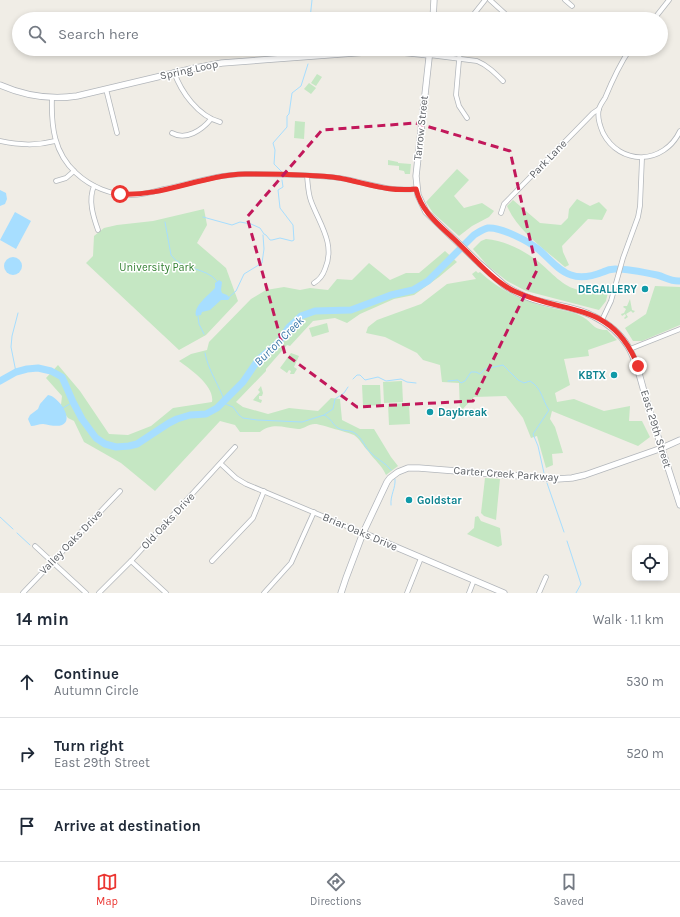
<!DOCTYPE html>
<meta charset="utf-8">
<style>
body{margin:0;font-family:Karla,sans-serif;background:#f2f2f3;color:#1f2937}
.controls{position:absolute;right:12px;bottom:12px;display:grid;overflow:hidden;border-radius:8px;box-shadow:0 2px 6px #0003}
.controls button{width:36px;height:36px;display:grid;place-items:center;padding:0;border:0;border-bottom:1px solid #e0e1e3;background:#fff;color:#1f2937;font:20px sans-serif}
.stop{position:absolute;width:12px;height:12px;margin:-9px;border:3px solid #eb3531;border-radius:50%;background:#fff}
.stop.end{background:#eb3531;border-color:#fff;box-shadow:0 1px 4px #0008}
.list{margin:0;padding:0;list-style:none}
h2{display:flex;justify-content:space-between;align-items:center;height:52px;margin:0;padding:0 16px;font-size:17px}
h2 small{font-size:13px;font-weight:400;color:#747a83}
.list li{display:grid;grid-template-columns:26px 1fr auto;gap:12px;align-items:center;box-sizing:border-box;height:72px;padding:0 16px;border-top:1px solid #e0e1e3}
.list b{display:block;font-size:15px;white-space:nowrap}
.list p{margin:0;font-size:13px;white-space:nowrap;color:#747a83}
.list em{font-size:13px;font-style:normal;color:#747a83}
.icon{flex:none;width:22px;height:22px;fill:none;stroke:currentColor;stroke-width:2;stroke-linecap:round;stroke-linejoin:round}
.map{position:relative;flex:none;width:680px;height:593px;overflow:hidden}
.search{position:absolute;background:#fff;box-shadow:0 2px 6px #0003;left:12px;right:12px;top:12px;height:44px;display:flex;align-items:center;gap:10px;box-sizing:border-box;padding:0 14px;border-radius:22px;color:#747a83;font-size:15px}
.sheet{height:268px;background:#fff}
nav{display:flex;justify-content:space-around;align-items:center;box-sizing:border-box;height:56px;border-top:1px solid #e0e1e3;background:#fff;font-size:11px;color:#747a83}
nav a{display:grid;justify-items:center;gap:2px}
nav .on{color:#eb3531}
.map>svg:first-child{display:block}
.green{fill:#c5e7c3}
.water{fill:#a7deff}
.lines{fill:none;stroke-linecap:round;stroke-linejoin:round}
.stream{stroke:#a7deff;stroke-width:1}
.river{stroke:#a7deff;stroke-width:7}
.street-casing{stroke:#b3b7bb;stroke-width:5.5}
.secondary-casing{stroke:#b2b6bb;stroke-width:7}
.street{stroke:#fff;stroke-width:4}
.secondary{stroke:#fff;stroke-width:5.5}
.route{stroke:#eb3531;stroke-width:5}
.marked{fill:none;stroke:#c2185b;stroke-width:3;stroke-dasharray:8 5;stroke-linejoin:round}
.culture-dot{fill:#0f9aa8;stroke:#fff;stroke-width:1.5}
.labels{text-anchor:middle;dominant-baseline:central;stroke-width:3;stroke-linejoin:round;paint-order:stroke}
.street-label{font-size:11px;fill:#5e6267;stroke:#fff}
.park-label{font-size:11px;fill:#348133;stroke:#fff}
.culture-label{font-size:11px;font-weight:bold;fill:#0d838f;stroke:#fff;text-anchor:end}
.water-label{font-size:12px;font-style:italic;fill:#3f7aaa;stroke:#fff}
</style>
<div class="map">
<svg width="680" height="593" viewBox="0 0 680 593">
<rect width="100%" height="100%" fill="#f0ede6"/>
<g class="green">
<path d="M317,74L322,77L316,86L311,83Z"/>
<path d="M309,83L316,88L311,94L304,89Z"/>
<path d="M295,121L305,122L304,139L294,138Z"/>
<path d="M388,160L398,162V163L411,164L410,174H405L404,171L399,170V166L388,165Z"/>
<path d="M457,169L469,180L454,196L464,208L482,203L494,211L489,217L472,226L459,236L433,213L426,202Z"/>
<path d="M577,199L590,206L599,202L607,210L602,220L588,219L562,246L563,252L569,265L565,267C544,249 518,231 507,206L513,200L540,223L561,225L568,218L569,209Z"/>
<path d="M204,209L207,225L197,243L226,268L238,301L206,335L179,350L86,263L93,256L94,236L104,228L117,225L153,221Z"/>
<path d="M486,239C504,240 525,251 539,262C551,272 563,287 579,290C584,290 590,289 594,288L599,291L608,292L606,301L599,310L526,291L507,281L488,266L473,249L481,241Z"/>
<path d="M445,251L457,262L439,277L414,295L394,299L360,314L347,323L335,318L313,321L290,346L287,345L266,369V371L236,402L243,407L268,414L289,408L318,411L331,398L340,399L342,420L360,429H374L391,457L398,466L386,475C381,464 375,461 368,451C363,446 360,439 354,435C352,434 319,424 316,424C310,423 304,429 298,429C285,428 272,422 260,432H240L235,425L220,421L155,491L121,463L84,442L74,421L68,418L65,414L61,405L62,396L46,378L58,365L80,391L109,434L128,435L151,426L173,408L212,402C215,386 190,369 179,361L191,354L207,350L209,342L251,299L266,290L284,287L300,290L310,288L328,290L337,279L352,280L369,263L390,280L406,273H419Z"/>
<path d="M476,271L478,273L480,272C499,290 522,301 547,307C559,310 573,311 583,317C593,323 593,330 607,330L617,340L588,350L589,356L564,359L570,385L555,393L557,402L574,399L604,411L630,406L629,421H642L650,437L638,446L552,411L550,419L555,427L563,453L552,454L553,465L546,468L537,436L531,438L523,418L506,396L474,397L460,412L459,383L442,382L440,365L423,360L417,353L385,337L366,333L368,327L377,320L421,304L447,284L476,279L472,274Z"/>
<path d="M655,286L680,287V325L642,341H633L625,328L646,314Z"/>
<path d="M630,299L632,310L635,311L633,313L631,311L626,314L628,317L625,319L624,318L626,316L625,314L622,316L621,314L624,313L626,309L623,307L624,306H627Z"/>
<path d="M327,323L329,332L312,337L309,328Z"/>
<path d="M291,353L299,356L294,367L297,369L294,374H290L291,371L289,370L287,373L280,368Z"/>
<path d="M402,381L403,402L384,403L383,382Z"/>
<path d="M362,385H380L381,405L363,406Z"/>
<path d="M261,386L263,393L262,396H259V399L262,400L261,403L250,399L253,400L260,392L258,390Z"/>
<path d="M409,403L410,424L389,425L388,404Z"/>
<path d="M485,478L500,479L496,520L484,516L481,513Z"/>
<path d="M478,516L481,521L500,528L502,545L498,547L467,534L474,528L475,517Z"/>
</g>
<g class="water">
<path d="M0,190L6,193L7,199L5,204L0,206Z"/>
<path d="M15,212L31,221L16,249L0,240Z"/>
<circle cx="13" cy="266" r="9"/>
<path d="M219,280L222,282L221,290L222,293L227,295L230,298L228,300H221L210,310L202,312L201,315L196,316C193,306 209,295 215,288V283Z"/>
<path d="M48,395C58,396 75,420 62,425C57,427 49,425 43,424C39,424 35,426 31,426L28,419L30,415L38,409L40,404Z"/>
</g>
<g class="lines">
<g class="stream">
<path d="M310,19L312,0"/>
<path d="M282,172L274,164L275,150L273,143L287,127V116L289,114L292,93L301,86L308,64"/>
<path d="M203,217L232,225L240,222L251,224L260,228L264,234L266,235L270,240H272L280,238L292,241L294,240L293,225L280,208L278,190L283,187L282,180"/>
<path d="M165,222L171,255C181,270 206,267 217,281"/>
<path d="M228,298L236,291L244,274L262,263L264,249L263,235"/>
<path d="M198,316L199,324L204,334"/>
<path d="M205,353C208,370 219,385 225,402"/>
<path d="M16,372L11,347L12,336L18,313"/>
<path d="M353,379L357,375H360L365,380L378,377L386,381L401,379L407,382L416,383"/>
<path d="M448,381L458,380L461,383L465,381L471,372H476L480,374L485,369L503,365L518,380L524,383L530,381C542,388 542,400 549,410L533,434L538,446L544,473"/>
<path d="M223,403L233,407L239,415L243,418L257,420L302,422L324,415C332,419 332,424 338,428C342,431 348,430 353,432C361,436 364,445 369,451C376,459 385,462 391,470"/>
<path d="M63,408L73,402"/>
<path d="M324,415L333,409L335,399L344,393L348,387"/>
<path d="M547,483L564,532"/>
<path d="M391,505C390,495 396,488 395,479"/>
<path d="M0,517L13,529"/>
<path d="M17,533L30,545"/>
<path d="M567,541L581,584L576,593"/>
</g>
<path class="river" d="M0,381L16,372L27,369L38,368L51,371L62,377L73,402L82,419L96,438L105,444L116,447L129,446L137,444L169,423L177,419L190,415L206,414L217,408L243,382L258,360L279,342L289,327L301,316L315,311L351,310L391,295L413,290L428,281L474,235C479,232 483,229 488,228C501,227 528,241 538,249C548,257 558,271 571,275C582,279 593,276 603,272C607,270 611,269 615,269C629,269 643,272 657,275C665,277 671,282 680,281"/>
<defs>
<g id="street">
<path d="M490,0L511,19"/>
<path d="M565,0L572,6"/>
<path d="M470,19L485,0"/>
<path d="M654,19L669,0"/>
<path d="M460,49L456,95L459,106L467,118"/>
<path d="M630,49C620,64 612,81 605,98C603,101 600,105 599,109C597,116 600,126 603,133C620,166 664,165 680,131"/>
<path d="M429,55L477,61C487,65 495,73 503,81"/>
<path d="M174,72C181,92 198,116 220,122"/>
<path d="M106,89L117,133"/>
<path d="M52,98C51,126 54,153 76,173C91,187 111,195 131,195C142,195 153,192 164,189C193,183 221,173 251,174C280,175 310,174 339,178C367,182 387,192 416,189"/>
<path d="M172,133C186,141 202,130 211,119"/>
<path d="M0,141C20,145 36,146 55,141"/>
<path d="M307,176C308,185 308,193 311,201C319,223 336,244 325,269C323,275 319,280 314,283"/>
<path d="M56,181L66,178L74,171"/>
<path d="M94,186C88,200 93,216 98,230"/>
<path d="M501,213L504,204L593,113L599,109"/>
<path d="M602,320L611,301L623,258L638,217L640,206L642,158"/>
<path d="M630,349L680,329"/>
<path d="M221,464L236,478L246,484L363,533"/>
<path d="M35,546L86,593"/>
<path d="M131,561L166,593"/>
<path d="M212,561L253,518L264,491"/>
<path d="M23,593L120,491"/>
<path d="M99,593L131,561L235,447"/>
<path d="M264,593L291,563L314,512"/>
<path d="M407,593L421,558"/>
<path d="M469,593L474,580"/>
<path d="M539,593L546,577"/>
</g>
<g id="secondary">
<path d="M433,19L434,0"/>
<path d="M430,49L416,176L418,195L426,212L479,263L504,285C516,293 530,299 543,302C560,306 578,308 593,316C638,338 636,370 650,412C660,443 670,474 680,505"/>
<path d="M0,85C25,96 50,100 77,96L195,68L222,63L368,52H400L429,55"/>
<path d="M363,533L504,593"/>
<path d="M341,593L346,578L363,533L387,482L390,478L398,472L408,468H419L557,479L572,478L585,475L662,448L680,440"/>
</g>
</defs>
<use href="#street" class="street-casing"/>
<use href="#secondary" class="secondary-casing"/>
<use href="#street" class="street"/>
<use href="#secondary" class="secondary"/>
</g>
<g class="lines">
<path class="route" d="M120,194C162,197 202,175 245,174C274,174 310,174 339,178C367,183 386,192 416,189C421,211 438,224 454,239C471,255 493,281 514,291C566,316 612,300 638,366"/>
</g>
<path class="marked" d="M416,123L510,151L537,270L473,401L357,407L285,354L247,217L322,130Z"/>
<g class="culture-dot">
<circle cx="645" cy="289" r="4"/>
<circle cx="614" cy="375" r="4"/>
<circle cx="430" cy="412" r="4"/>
<circle cx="409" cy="500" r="4"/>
</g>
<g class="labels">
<g class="street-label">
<text transform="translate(189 70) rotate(-12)">Spring Loop</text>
<text transform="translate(421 128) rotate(-84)">Tarrow Street</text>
<text transform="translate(548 159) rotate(-46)">Park Lane</text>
<text transform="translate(656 429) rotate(73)">East 29th Street</text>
<text transform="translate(506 474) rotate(4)">Carter Creek Parkway</text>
<text transform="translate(168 521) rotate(-47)">Old Oaks Drive</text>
<text transform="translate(360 532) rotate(23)">Briar Oaks Drive</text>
<text transform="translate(71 542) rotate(-46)">Valley Oaks Drive</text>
</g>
<g class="park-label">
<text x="157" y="267">University Park</text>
</g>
<g class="culture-label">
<text x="637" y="289">DEGALLERY</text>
<text x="606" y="375">KBTX</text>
<text x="438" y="412" text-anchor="start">Daybreak</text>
<text x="417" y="500" text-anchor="start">Goldstar</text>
</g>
<g class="water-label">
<text transform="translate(279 341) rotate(-45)">Burton Creek</text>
</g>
</g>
</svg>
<div class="controls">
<button><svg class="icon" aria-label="locate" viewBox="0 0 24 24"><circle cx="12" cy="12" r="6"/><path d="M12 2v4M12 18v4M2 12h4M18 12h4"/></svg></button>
</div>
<div class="stop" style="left:120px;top:194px"></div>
<div class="stop end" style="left:638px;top:366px"></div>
<div class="search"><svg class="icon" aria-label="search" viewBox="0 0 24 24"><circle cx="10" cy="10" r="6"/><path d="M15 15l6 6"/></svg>Search here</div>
</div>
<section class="sheet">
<h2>14 min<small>Walk · 1.1 km</small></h2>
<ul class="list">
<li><svg class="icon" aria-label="ahead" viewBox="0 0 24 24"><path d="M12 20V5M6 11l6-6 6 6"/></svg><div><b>Continue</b><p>Autumn Circle</p></div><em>530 m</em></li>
<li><svg class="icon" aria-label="right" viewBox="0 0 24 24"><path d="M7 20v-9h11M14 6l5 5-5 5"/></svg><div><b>Turn right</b><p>East 29th Street</p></div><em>520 m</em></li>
<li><svg class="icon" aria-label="arrive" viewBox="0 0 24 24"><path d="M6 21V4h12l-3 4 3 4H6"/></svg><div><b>Arrive at destination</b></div></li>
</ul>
</section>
<nav>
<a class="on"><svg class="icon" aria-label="map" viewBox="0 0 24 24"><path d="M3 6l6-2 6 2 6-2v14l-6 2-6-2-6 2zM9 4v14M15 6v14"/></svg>Map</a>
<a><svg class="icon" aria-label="directions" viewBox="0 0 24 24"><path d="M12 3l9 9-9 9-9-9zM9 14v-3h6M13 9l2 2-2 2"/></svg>Directions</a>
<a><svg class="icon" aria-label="saved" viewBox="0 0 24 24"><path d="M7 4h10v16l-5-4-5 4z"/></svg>Saved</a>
</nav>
